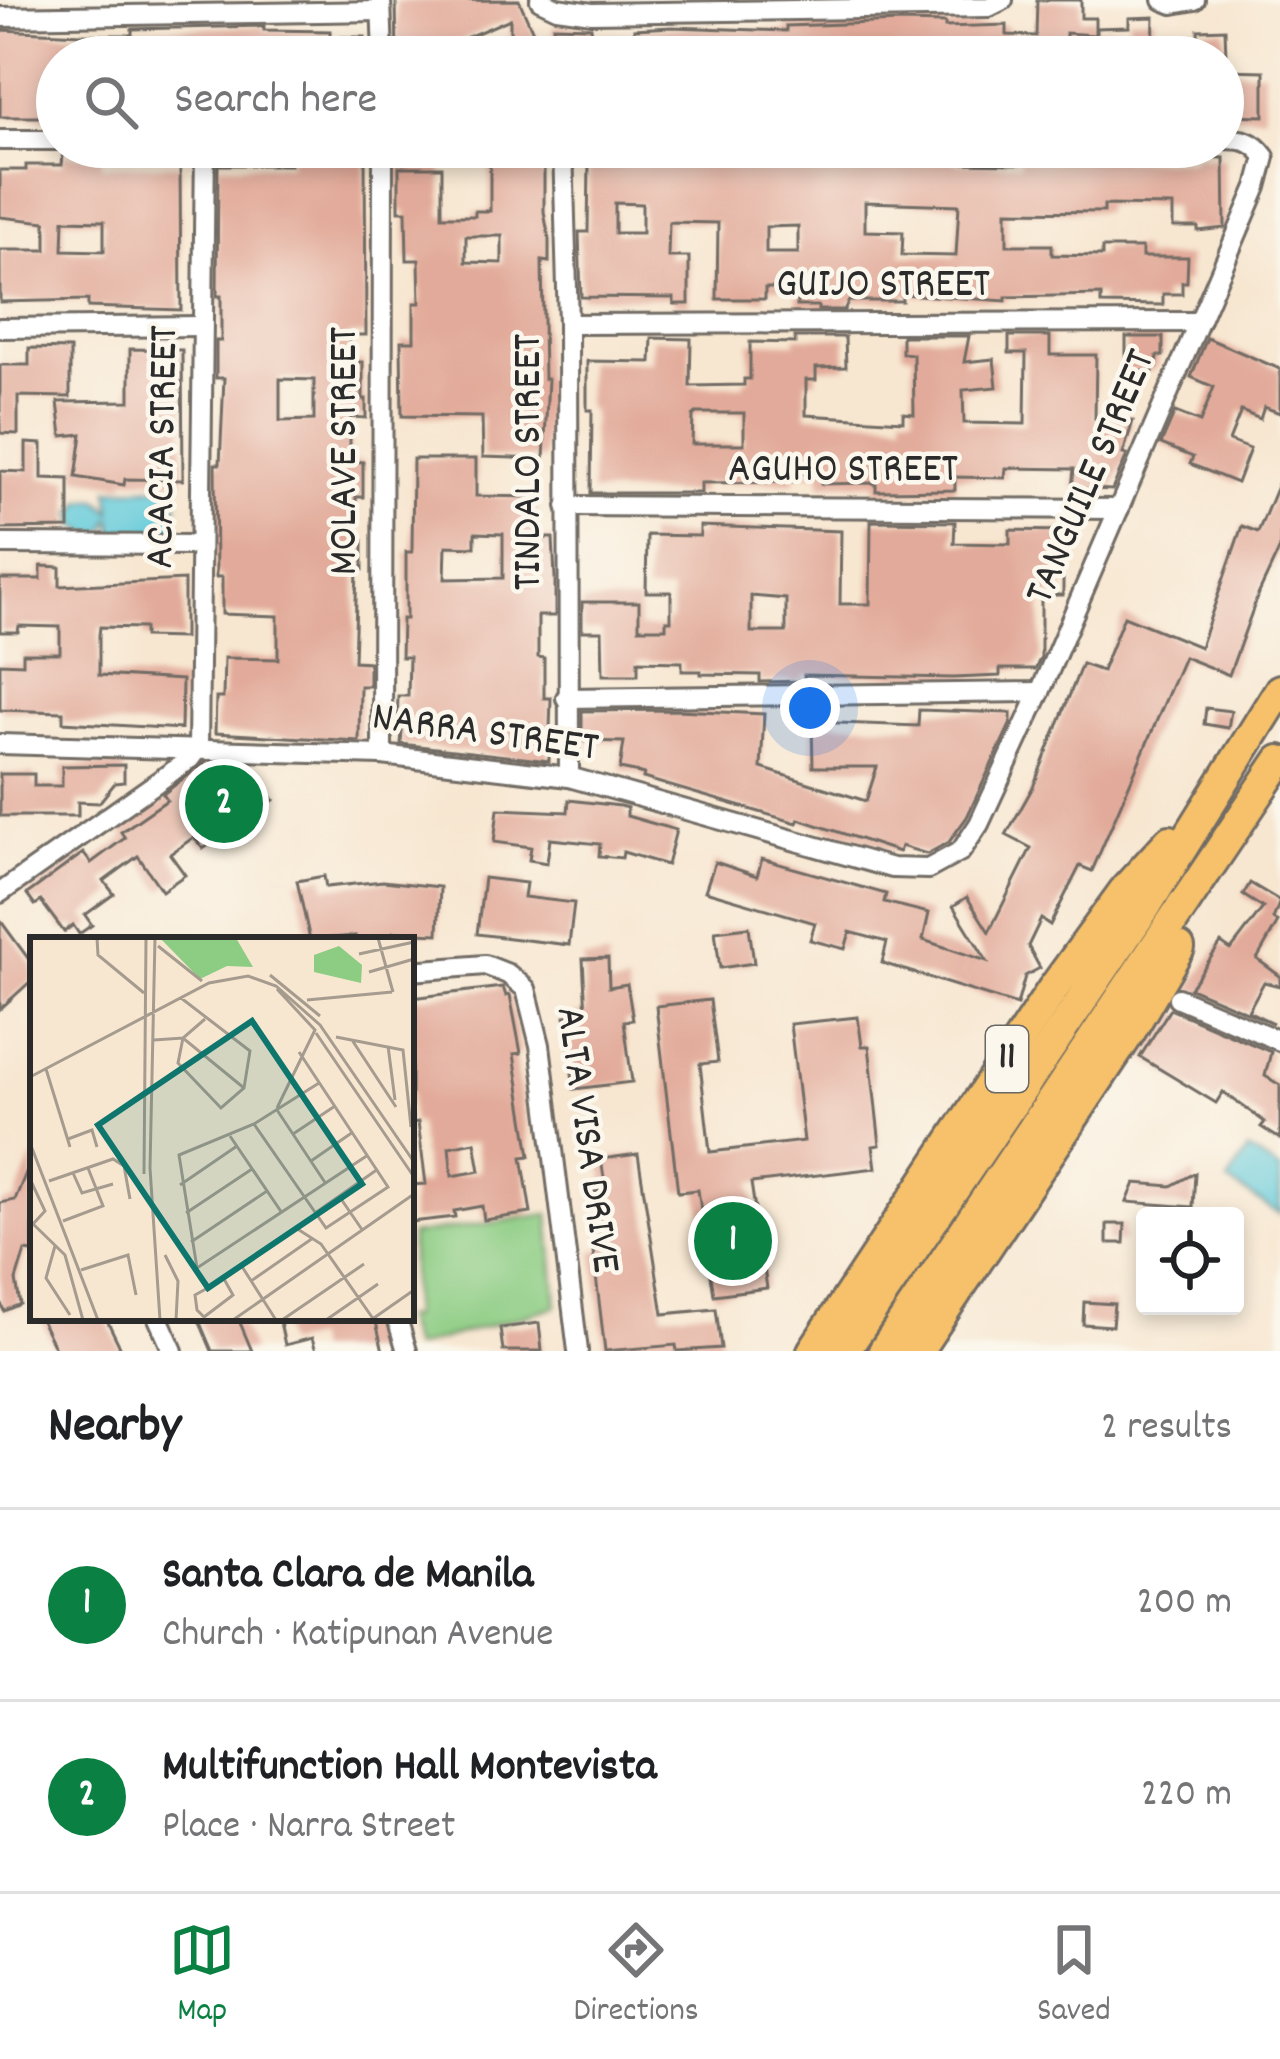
<!DOCTYPE html>
<meta charset="utf-8">
<style>
body{margin:0;font-family:Dekko,sans-serif;background:#f6f6f6;color:#202124}
.controls{position:absolute;right:36px;bottom:36px;display:grid;overflow:hidden;border-radius:12px;box-shadow:0 6px 18px #0003}
.controls button{width:108px;height:108px;display:grid;place-items:center;padding:0;border:0;border-bottom:3px solid #e0e0e0;background:#fff;color:#202124;font:60px sans-serif}
.you{position:absolute;left:810px;top:708px;width:42px;height:42px;margin:-30px;border:9px solid #fff;border-radius:50%;background:#1a73e8;box-shadow:0 0 0 18px #1a73e833}
.badge{display:grid;place-items:center;width:78px;height:78px;border-radius:50%;background:#0b8043;color:#fff;font-size:39px;font-weight:700}
.pin{position:absolute;translate:-50% -50%;border:6px solid #fff;box-shadow:0 3px 12px #0006}
.list{margin:0;padding:0;list-style:none}
h2{display:flex;justify-content:space-between;align-items:center;height:156px;margin:0;padding:0 48px;font-size:51px}
h2 small{font-size:39px;font-weight:400;color:#757577}
.list li{display:grid;grid-template-columns:78px 1fr auto;gap:36px;align-items:center;box-sizing:border-box;height:192px;padding:0 48px;border-top:3px solid #e0e0e0}
.list b{display:block;font-size:45px;white-space:nowrap}
.list p{margin:0;font-size:39px;white-space:nowrap;color:#757577}
.list em{font-size:39px;font-style:normal;color:#757577}
.icon{flex:none;width:66px;height:66px;fill:none;stroke:currentColor;stroke-width:2;stroke-linecap:round;stroke-linejoin:round}
.map{position:relative;flex:none;width:1280px;height:1351px;overflow:hidden}
.search{position:absolute;background:#fff;box-shadow:0 6px 18px #0003;left:36px;right:36px;top:36px;height:132px;display:flex;align-items:center;gap:30px;box-sizing:border-box;padding:0 42px;border-radius:66px;color:#757577;font-size:45px}
.sheet{height:540px;background:#fff}
nav{display:flex;justify-content:space-around;align-items:center;box-sizing:border-box;height:168px;border-top:3px solid #e0e0e0;background:#fff;font-size:33px;color:#757577}
nav a{display:grid;justify-items:center;gap:6px}
nav .on{color:#0b8043}
.map>svg:first-child{display:block}
.green{fill:#8ccc83;stroke:#5c7c57;stroke-width:3}
.water{fill:#5fc9d9;stroke:#457a82;stroke-width:3}
.building{fill:#e2aa9a;fill-rule:evenodd}
.lines{fill:none;stroke-linecap:round;stroke-linejoin:round}
.street-casing{stroke:#726c65;stroke-width:24}
.primary-casing{stroke:#726c65;stroke-width:36}
.street{stroke:#fff;stroke-width:18}
.primary{stroke:#f6c16b;stroke-width:30}
.labels{text-anchor:middle;dominant-baseline:central;stroke-width:9;stroke-linejoin:round;paint-order:stroke}
.shield{fill:#fbf7ec;stroke:#696865;stroke-width:3}
.shield-label{font-size:39px;font-weight:bold;fill:#2b2b2b}
.street-label{font-size:42px;fill:#2b2b2b;stroke:#fbf7ec}
.inset-road{fill:none;stroke:#a59b8e;stroke-width:3}
.view{fill:#0f766e;fill-opacity:0.15;stroke:#0f766e;stroke-width:6}
.inset-edge{fill:none;stroke:#2b2b2b;stroke-width:6}
</style>
<div class="map">
<svg width="1280" height="1351" viewBox="0 0 1280 1351">
<rect width="100%" height="100%" fill="#fbf7ec"/>
<filter id="ink" filterUnits="userSpaceOnUse"><feTurbulence type="fractalNoise" baseFrequency=".00833" numOctaves="2"/><feDisplacementMap in="SourceGraphic" scale="24" xChannelSelector="R" yChannelSelector="G"/><feConvolveMatrix kernelMatrix="1 2 1 2 8 2 1 2 1" color-interpolation-filters="sRGB"/></filter>
<filter id="wash" filterUnits="userSpaceOnUse"><feTurbulence type="fractalNoise" baseFrequency=".004" numOctaves="4" result="noise"/><feDisplacementMap in="SourceGraphic" scale="48" xChannelSelector="R" yChannelSelector="G"/><feGaussianBlur stdDeviation="2.7" result="paint"/><feColorMatrix in="noise" values="0 0 0 0 0 0 0 0 0 0 0 0 0 0 0 0 0 1.4 0 .05"/><feComposite in="paint" operator="in"/></filter>
<g filter="url(#wash)">
<rect width="100%" height="100%" fill="#f7e6d0"/>
<path class="green" d="M549,1214L557,1306L412,1348L403,1318H411V1235Z"/>
<g class="water">
<path d="M177,486L176,537L113,533V520L110,519L107,529L94,535L76,526L74,512L83,501L97,499L112,512L109,490Z"/>
<path d="M1248,1150L1280,1170V1214L1228,1182Z"/>
</g>
<g id="blocks">
<g class="building">
<path d="M519,0L544,57H510V19L463,39L454,57H397L396,1Z"/>
<path d="M1037,0H1081V18H1095V35L1066,33L1065,57H553V26L591,27L592,35L634,34V29L672,27L786,31V26L902,22L945,23V27L1007,25V35L1036,36Z"/>
<path d="M1154,17L1153,54L1096,52V28L1129,27V18Z"/>
<path d="M264,26V30L330,31V37H365V57H57V117H0V30L102,35H132V29Z"/>
<path d="M1225,29L1226,57H1199L1198,30Z"/>
<path d="M1223,70L1264,71V116L1223,115Z"/>
<path d="M1020,147L1068,148V155L1122,156V160L1193,161V157L1224,158L1225,228L1198,231V227H1173V206L1104,205V212L1007,211V245H1052V255L1102,256V248H1142V257H1188L1187,282H1182V294H1163V305L1101,304V295L1006,297V301L902,294V301H849L844,310H818V306H797V288H765V299H717L718,223L669,222L668,257H689V304H674V298L581,297L579,232H588L589,163L644,164V151L694,150L740,151V160L799,161V154L848,155V164H907V149L955,150V163L1020,164ZM865,202L959,205L956,256L902,255L903,232L865,231ZM615,203L642,204V233H615ZM798,226V253H766V227Z"/>
<path d="M63,155L102,156V166L180,165L181,310L88,307V300L0,302V250H46V222L0,217V170H26V165H62ZM64,220L104,221V251L63,250Z"/>
<path d="M290,155L365,156L366,335H349V362H363V399H366V418L350,417V461L363,462V497H356V540H363V570H357L354,661L369,662V686H360L359,741L215,733L216,698H223L224,658L278,659V616L222,614V577H216L215,464H220L224,378H216V341H221V296H217L218,165H290ZM280,379L314,380V420L280,421Z"/>
<path d="M490,157H544V212L549,239V262L542,261L544,379H548L544,459L483,457L482,417L402,416L401,341H414V303H420L419,260H407L406,211H399V167H442V216H475V211H490ZM466,236H502V263L466,262Z"/>
<path d="M902,336H969L964,362L994,359L997,387L963,390L964,423L1025,424L1026,353H1009V336H1050V355H1096L1095,418L1133,421L1123,454L1127,455L1112,490L1072,488L1074,469L1006,468L1005,478L955,477V490L876,491V483L821,484V474L795,473V482L701,483V493H591L592,410H587V361L651,362L652,338L691,339L690,386L744,385V379H750V342L795,343V337H845L846,367L816,368V380H806V415L903,421V413L914,414L913,354L902,353ZM696,413H744V444H692L693,416Z"/>
<path d="M1126,337H1163V356H1157V367H1152L1153,371H1126Z"/>
<path d="M1207,338L1280,369V413L1264,407L1260,419L1241,411L1229,441L1250,449L1237,483L1190,464L1193,457L1161,444L1175,412L1200,422L1214,387L1191,377Z"/>
<path d="M29,348L70,349V397L18,396V434L0,433V365H29Z"/>
<path d="M130,349L182,350L183,480L125,479L124,485L76,477L82,434L62,436L58,402L130,401Z"/>
<path d="M26,443L42,444V478L69,479V528L0,529V471L26,472Z"/>
<path d="M413,459H476V496L536,497V538H553L555,578V616H538V657L544,658V698H551L549,761L401,744L402,731H397L398,696H408L409,657H401L402,619H406V552H412ZM475,533L503,534V578L445,579L446,546L475,547Z"/>
<path d="M1280,479V548L1258,595L1229,675L1184,657L1092,871L1080,866L1050,925L1041,919L1028,946L1040,968L1025,976L1017,1005L882,963L887,942L850,932L845,949L810,940L815,923L705,891L715,862L757,876L762,859L886,894L884,902L929,913L923,940L987,961L953,906L967,897L989,932L1031,848L1006,835L1033,787L1082,664L1102,671L1124,616L1200,647L1242,526L1258,532Z"/>
<path d="M871,521L955,522L954,543L1010,544V530L1063,531V595H1041V657L1035,669H1000V676L954,678L804,675V681L760,682V675L701,674V671H682V662L638,661V675H603L602,631H582V602H639V628H666V621H671V592H646L647,535L700,536V526L841,531L840,604H870ZM751,596L786,599V632H751Z"/>
<path d="M41,566L60,567V586L184,580V638L144,637V628L100,627L99,635V675L182,680L181,729L63,722V712L0,710V663L23,664V653H60V627L19,626L18,632H0V579H41Z"/>
<path d="M1206,708L1231,711L1228,728L1204,724Z"/>
<path d="M677,710L764,714L761,768L866,801L877,767H813L812,722L918,726L919,710L1011,713V723L967,817L949,842L927,854L901,846L899,852L799,819L797,823L643,778L644,774L620,769L624,742L582,741V711Z"/>
<path d="M204,763L218,779L238,764L249,765L274,800L203,849L194,837L170,854L185,875L162,891L138,856L104,881L114,894L85,915L92,925L79,934L73,925L64,932L41,901L35,905L27,894L83,853L91,863L125,838L121,832L167,800L163,794Z"/>
<path d="M124,765V782L115,783L99,803L78,802V816H0V774H34V786H62V766Z"/>
<path d="M569,800L620,806L627,808V816L676,830L667,865L623,852L622,858L599,856L600,844L550,839L547,863L529,860L531,847L494,842L498,809L568,812Z"/>
<path d="M324,876L326,887L383,881L440,887L438,934L393,932L389,940H355V936L310,940L297,881Z"/>
<path d="M484,878L526,883L524,897L574,903L569,945L477,934Z"/>
<path d="M1250,883L1280,901L1273,919L1278,922L1257,959L1280,976V986L1264,982L1248,1011L1273,1023L1190,988L1221,943L1231,950L1263,908L1243,895Z"/>
<path d="M0,920L33,965V979L0,1009Z"/>
<path d="M749,927L754,963L720,968L715,931Z"/>
<path d="M608,958L609,987L627,984L633,1020L624,1021L632,1082L574,1089L565,1016L586,1013L583,959Z"/>
<path d="M503,987L506,996L510,995L521,1053L514,1054L530,1156L522,1157L531,1213L484,1220L482,1206L454,1211L455,1217L411,1222V1185L426,1184L418,1122L413,1123L411,1110V998ZM475,1142L480,1171L452,1176L449,1147Z"/>
<path d="M710,1000L718,1062L700,1064L710,1152L804,1141L790,1024L858,1017L862,1046H869L880,1145L873,1146L876,1168L751,1183L767,1288L714,1295L698,1190L678,1192L656,1006Z"/>
<path d="M1170,1009L1271,1052L1265,1076L1280,1085V1139L1261,1127L1265,1122L1223,1092L1216,1103L1140,1057Z"/>
<path d="M638,1154L663,1314L716,1309L721,1348L677,1351L676,1345L605,1351L593,1251L603,1250L594,1192L606,1190L601,1159Z"/>
<path d="M33,1155V1252L25,1251L16,1280L20,1304L4,1311L0,1301V1203L15,1200Z"/>
<path d="M1195,1173L1193,1207L1127,1202L1135,1183L1171,1186Z"/>
<path d="M1107,1224H1125L1124,1243H1107Z"/>
<path d="M1084,1302L1114,1304L1112,1326L1083,1324Z"/>
<path d="M40,1318H106L122,1351H56Z"/>
<path d="M198,1318H238L252,1351H212Z"/>
<path d="M279,1318H375L383,1351H316L312,1338L285,1345Z"/>
<path d="M539,1323L542,1351H503L500,1328Z"/>
</g>
</g>
</g>
<g filter="url(#ink)">
<use href="#blocks" fill-opacity="0" stroke="#726c65" stroke-width="3"/>
<g class="lines">
<defs>
<g id="street">
<path d="M381,0L383,57"/>
<path d="M540,0L557,8L592,13L989,7L1003,0"/>
<path d="M1163,0L1173,4L1195,0"/>
<path d="M0,17L381,11"/>
<path d="M0,140H57"/>
<path d="M563,147L568,324L569,777"/>
<path d="M568,324L1199,322"/>
<path d="M0,328L202,326"/>
<path d="M567,506L1119,509"/>
<path d="M0,544L200,545"/>
<path d="M566,698L1040,692"/>
<path d="M0,744L382,755L569,777L892,868L928,869L961,851L979,824L1040,692L1257,187L1265,157C1253,140 1242,139 1223,139"/>
<path d="M198,748L205,147"/>
<path d="M382,755L383,147"/>
<path d="M0,893L190,759L198,748"/>
<path d="M411,971L485,965L508,974L526,989L540,1045L578,1351"/>
<path d="M1178,998L1280,1041"/>
<path d="M158,1318L173,1351"/>
<path d="M397,1318L407,1351"/>
</g>
<g id="primary">
<path d="M813,1351L1053,989L1125,890L1170,841"/>
<path d="M844,1351L1145,907L1280,690"/>
<path d="M884,1351L1280,761"/>
<path d="M917,1351L1129,1033L1179,948"/>
</g>
</defs>
<use href="#street" class="street-casing"/>
<use href="#primary" class="primary-casing"/>
<use href="#street" class="street"/>
<use href="#primary" class="primary"/>
</g>
</g>
<g class="labels">
<rect class="shield" x="986" y="1026" width="42" height="66" rx="9"/>
<g class="shield-label">
<text x="1007" y="1059">11</text>
</g>
<g class="street-label">
<text x="883" y="287">GUIJO STREET</text>
<text transform="translate(165 447) rotate(-89)">ACACIA STREET</text>
<text transform="translate(347 451) rotate(-90)">MOLAVE STREET</text>
<text transform="translate(531 462) rotate(-90)">TINDALO STREET</text>
<text x="843" y="472">AGUHO STREET</text>
<text transform="translate(1093 478) rotate(-67)">TANGUILE STREET</text>
<text transform="translate(485 735) rotate(8)">NARRA STREET</text>
<text transform="translate(585 1140) rotate(82)">ALTA VISA DRIVE</text>
</g>
</g>
<g transform="translate(30 937)">
<rect width="384" height="384" fill="#f7e6d0"/>
<path d="M130,1H206L223,30L197,29L170,42ZM309,9L332,28L331,46L284,35V18Z" fill="#8ccc83"/>
<path class="inset-road" d="M67,1L68,18L114,56M125,1L120,231L130,383M348,1L363,55M128,9L172,44M329,17L384,5M339,35L384,22M240,38L290,79M247,52L285,93L247,171M151,61L220,114L214,151L191,171L148,126L153,101L175,82M277,63L362,55M286,96L384,240M306,100L373,113L381,190M124,103L153,101L214,151M322,103L366,170M358,109L365,163M16,132L40,210M0,140L179,46L218,39L246,49L290,88L384,225M289,146L224,187L149,218L167,331L338,218M247,173L296,247M224,187L296,291L358,250L269,115M263,197L305,169M200,199L252,276M38,202L62,193L67,210M0,206L68,383M281,224L323,195M43,236L52,256L83,247M114,237L116,1M0,242L15,274L3,287M19,244L83,222L94,229L100,262M150,248L207,209M309,259L333,294M156,276L222,232M285,276L348,232M0,284L35,318L53,383M33,284L73,269L58,231M161,305L237,254M25,309L16,341L40,378M135,318L148,344L146,383M51,333L98,318L106,358M221,344L283,301M174,380L203,358L194,342L165,358L167,373L177,383M203,383L384,257M246,383L211,328L266,291L291,307L344,383M252,383L334,327M296,383L348,347M341,383L384,353"/>
<path class="view" d="M222,84L332,247L178,351L68,188Z"/>
<rect width="384" height="384" class="inset-edge"/>
</g>
</svg>
<div class="controls">
<button><svg class="icon" aria-label="locate" viewBox="0 0 24 24"><circle cx="12" cy="12" r="6"/><path d="M12 2v4M12 18v4M2 12h4M18 12h4"/></svg></button>
</div>
<div class="you"></div>
<div class="pin badge" style="left:733px;top:1241px">1</div>
<div class="pin badge" style="left:224px;top:804px">2</div>
<div class="search"><svg class="icon" aria-label="search" viewBox="0 0 24 24"><circle cx="10" cy="10" r="6"/><path d="M15 15l6 6"/></svg>Search here</div>
</div>
<section class="sheet">
<h2>Nearby<small>2 results</small></h2>
<ul class="list">
<li><span class="badge">1</span><div><b>Santa Clara de Manila</b><p>Church · Katipunan Avenue</p></div><em>200 m</em></li>
<li><span class="badge">2</span><div><b>Multifunction Hall Montevista</b><p>Place · Narra Street</p></div><em>220 m</em></li>
</ul>
</section>
<nav>
<a class="on"><svg class="icon" aria-label="map" viewBox="0 0 24 24"><path d="M3 6l6-2 6 2 6-2v14l-6 2-6-2-6 2zM9 4v14M15 6v14"/></svg>Map</a>
<a><svg class="icon" aria-label="directions" viewBox="0 0 24 24"><path d="M12 3l9 9-9 9-9-9zM9 14v-3h6M13 9l2 2-2 2"/></svg>Directions</a>
<a><svg class="icon" aria-label="saved" viewBox="0 0 24 24"><path d="M7 4h10v16l-5-4-5 4z"/></svg>Saved</a>
</nav>
